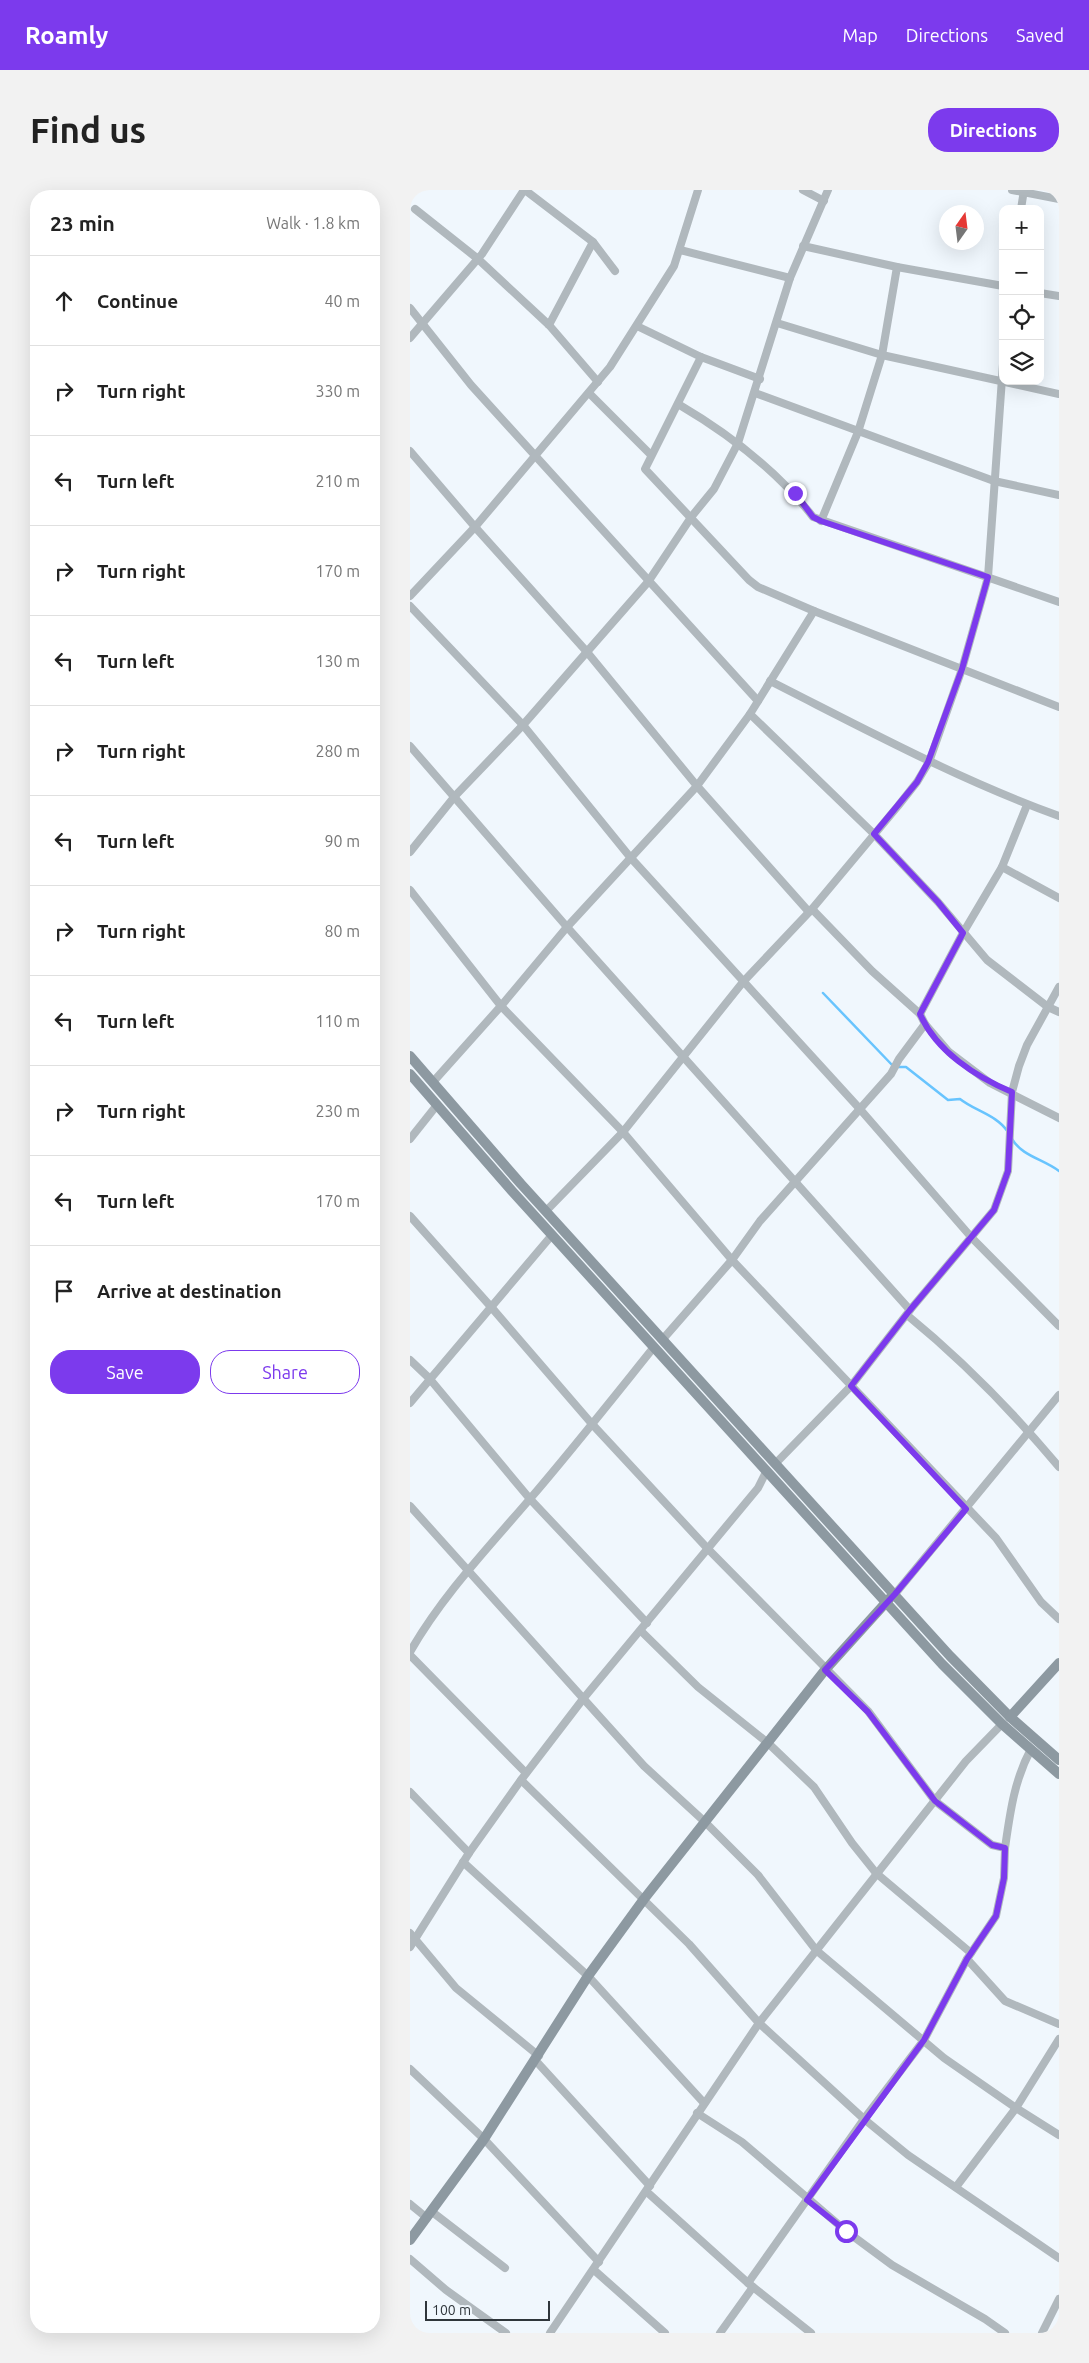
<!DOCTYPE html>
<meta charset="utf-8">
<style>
body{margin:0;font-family:Ubuntu,sans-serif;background:#f2f2f2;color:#222}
.controls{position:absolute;right:15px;top:15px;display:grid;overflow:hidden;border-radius:10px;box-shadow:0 5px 20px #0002}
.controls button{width:45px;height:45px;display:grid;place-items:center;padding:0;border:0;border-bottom:1px solid #e0e0e0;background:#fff;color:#222;font:25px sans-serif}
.compass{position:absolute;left:529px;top:15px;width:45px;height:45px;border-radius:50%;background:#fff;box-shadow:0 5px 20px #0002;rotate:14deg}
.scale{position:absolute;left:15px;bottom:12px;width:125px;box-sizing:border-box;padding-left:5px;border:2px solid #2f363b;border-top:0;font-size:14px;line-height:18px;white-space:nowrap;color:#2f363b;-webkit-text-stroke:4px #f0f7fd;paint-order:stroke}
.stop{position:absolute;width:15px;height:15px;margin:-11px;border:4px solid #7c3aed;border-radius:50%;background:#fff}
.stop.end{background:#7c3aed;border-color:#fff;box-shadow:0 1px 5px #0008}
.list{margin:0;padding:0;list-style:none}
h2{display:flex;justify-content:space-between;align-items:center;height:65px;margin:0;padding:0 20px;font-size:21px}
h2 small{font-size:16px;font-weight:400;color:#767676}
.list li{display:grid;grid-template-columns:32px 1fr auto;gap:15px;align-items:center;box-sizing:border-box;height:90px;padding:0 20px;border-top:1px solid #e0e0e0}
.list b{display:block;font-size:19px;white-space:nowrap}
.list em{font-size:16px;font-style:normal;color:#767676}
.actions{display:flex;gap:10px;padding:15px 20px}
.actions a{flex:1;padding:11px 0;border:1px solid #7c3aed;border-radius:20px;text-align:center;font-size:18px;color:#7c3aed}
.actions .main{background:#7c3aed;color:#fff}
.icon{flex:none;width:28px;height:28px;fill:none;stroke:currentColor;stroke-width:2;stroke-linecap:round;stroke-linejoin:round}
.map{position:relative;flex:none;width:649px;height:2143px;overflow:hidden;border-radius:20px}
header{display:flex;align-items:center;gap:30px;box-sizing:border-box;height:70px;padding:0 25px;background:#7c3aed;color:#fff}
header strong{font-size:24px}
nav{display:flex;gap:28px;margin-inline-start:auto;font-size:18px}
.intro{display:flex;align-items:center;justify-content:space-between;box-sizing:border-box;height:120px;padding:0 30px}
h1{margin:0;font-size:35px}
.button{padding:12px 22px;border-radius:20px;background:#7c3aed;color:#fff;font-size:18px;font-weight:700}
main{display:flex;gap:30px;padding:0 30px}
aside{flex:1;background:#fff;border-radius:20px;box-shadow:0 5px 20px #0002}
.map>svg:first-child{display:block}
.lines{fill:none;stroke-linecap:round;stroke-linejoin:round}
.stream{stroke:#68c4fe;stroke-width:2.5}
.street{stroke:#b0b8bd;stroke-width:8}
.secondary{stroke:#8d99a1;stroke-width:10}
.route{stroke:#7c3aed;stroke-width:6}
</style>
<header>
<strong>Roamly</strong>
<nav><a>Map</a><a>Directions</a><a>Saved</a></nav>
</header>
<div class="intro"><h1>Find us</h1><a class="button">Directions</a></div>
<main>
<aside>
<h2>23 min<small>Walk · 1.8 km</small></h2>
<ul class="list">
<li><svg class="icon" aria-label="ahead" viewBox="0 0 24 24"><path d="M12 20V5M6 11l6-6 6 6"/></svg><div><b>Continue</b></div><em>40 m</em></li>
<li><svg class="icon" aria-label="right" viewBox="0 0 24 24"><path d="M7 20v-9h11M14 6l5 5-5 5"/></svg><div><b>Turn right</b></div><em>330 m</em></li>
<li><svg class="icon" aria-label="left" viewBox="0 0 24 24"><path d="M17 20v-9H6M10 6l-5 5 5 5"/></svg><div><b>Turn left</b></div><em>210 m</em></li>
<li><svg class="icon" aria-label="right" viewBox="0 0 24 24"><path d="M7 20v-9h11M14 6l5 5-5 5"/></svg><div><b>Turn right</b></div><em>170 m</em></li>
<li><svg class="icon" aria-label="left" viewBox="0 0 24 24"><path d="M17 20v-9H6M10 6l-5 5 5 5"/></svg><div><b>Turn left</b></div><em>130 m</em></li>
<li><svg class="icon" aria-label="right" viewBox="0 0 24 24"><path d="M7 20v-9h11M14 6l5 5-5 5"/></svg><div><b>Turn right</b></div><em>280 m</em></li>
<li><svg class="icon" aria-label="left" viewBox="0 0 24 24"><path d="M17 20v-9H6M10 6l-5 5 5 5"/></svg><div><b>Turn left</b></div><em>90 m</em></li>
<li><svg class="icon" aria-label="right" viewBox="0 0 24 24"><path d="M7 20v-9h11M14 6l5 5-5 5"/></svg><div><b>Turn right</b></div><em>80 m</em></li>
<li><svg class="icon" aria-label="left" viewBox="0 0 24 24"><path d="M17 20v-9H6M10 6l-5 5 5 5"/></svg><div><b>Turn left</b></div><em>110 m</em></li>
<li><svg class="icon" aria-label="right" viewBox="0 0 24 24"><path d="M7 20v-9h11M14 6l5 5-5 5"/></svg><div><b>Turn right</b></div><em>230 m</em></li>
<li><svg class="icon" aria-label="left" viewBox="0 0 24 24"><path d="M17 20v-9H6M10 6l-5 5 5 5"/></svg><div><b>Turn left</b></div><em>170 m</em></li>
<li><svg class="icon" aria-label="arrive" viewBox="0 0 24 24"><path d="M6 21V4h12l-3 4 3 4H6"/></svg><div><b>Arrive at destination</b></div></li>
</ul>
<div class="actions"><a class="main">Save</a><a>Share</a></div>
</aside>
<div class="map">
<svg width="649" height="2143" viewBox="0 0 649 2143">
<rect width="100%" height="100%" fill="#f0f7fd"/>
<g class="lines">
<g class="stream">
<path d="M413,803L484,877H496L538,910L550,909C565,921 587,925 598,942"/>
<path d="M602,949C612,966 633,969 649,981"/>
</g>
<g class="street">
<path d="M115,0L183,52L205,81"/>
<path d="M393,0L414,11"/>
<path d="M602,0L649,9"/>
<path d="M5,19L68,69L139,135L188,192"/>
<path d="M611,19L614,0"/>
<path d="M393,56L487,77L593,96"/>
<path d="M270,60L380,88"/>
<path d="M630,103L649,106"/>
<path d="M0,118L61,195L348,511"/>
<path d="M367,133L472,165L649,204"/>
<path d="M139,135L183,52"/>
<path d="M227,136L291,167L350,189"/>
<path d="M0,148L72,64L114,0"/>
<path d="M291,167L235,279L339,390L348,397L404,421L649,517"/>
<path d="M179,203L241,265"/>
<path d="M345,203L584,291L649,305"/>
<path d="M268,214C319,244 367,280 403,327L649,412"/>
<path d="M0,261L65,337L177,462L287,596L399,722"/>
<path d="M411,331L448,242L472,165L487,77"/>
<path d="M0,406L65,337L200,177L264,76L288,0"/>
<path d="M0,416L113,535L220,667L449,918L562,1048L649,1136"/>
<path d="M360,491C455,539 549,590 649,626"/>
<path d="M340,524L464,644L528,712L577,770L638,817L649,822"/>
<path d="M0,556L157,737L500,1120"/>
<path d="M0,662L45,606L113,535L238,392L282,326L304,299L328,253L380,88L418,0"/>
<path d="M592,677L649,708"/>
<path d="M0,700L91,816L213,942L322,1070L586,1348L631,1412L649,1429"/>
<path d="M402,719L462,781L510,824L515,834L539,862L580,893L649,928"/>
<path d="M510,824L553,743L592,677L617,615"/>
<path d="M23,892L91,816L157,737L287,596L340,524L404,421"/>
<path d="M0,949L27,915"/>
<path d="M136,1021L213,942L333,792L402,719L488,616L507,592L519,572L552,479L578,387L593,174"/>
<path d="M0,1026L82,1118L182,1234L298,1359L458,1521L525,1611L582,1655L595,1658L594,1688L586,1726L557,1769L514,1850L454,1929L338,2093"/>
<path d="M497,1125C552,1170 603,1222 649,1277"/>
<path d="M253,1149L322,1070L350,1031L481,884L489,869L515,834"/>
<path d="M0,1170L19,1188L120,1309L237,1433"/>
<path d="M0,1213L142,1045"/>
<path d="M365,1274L441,1196L500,1120L584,1020L598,981L602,902L609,876L617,855L649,797"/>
<path d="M0,1316L234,1576L295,1632L348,1685L406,1760L534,1868L606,1918L649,1945"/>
<path d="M485,1404L649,1205"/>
<path d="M231,1441L288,1497L358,1553L404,1597L442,1653L466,1683L561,1763"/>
<path d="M0,1462C32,1406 77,1359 119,1310C162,1260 203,1208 244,1157"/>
<path d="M0,1465L116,1583"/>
<path d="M111,1590L279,1754L349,1833L454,1929L498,1965L649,2068"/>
<path d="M0,1602L59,1663"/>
<path d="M595,1658C600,1623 604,1591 621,1559"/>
<path d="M53,1672L178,1786L294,1913"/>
<path d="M0,1743L46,1798L129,1866"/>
<path d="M0,1757L59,1663L111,1590L173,1509L348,1298L356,1282"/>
<path d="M557,1769L595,1811L649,1834"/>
<path d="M126,1871L240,1996"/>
<path d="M0,1879L74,1949L189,2072"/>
<path d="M287,1923L332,1952L436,2041L482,2075L575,2129L595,2143"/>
<path d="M546,1997L606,1918L649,1849"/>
<path d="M237,2002L338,2093L401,2143"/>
<path d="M0,2014L17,2028"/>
<path d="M21,2021L95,2078"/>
<path d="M0,2069L36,2100L96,2143"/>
<path d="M184,2080L255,2143"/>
<path d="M140,2143L349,1833L556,1571L592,1534"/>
<path d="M310,2143L343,2097"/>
<path d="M632,2143L649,2109"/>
</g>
<g class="secondary">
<path d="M0,866L111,994L540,1466L600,1527L649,1570"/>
<path d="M0,884L102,1001L532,1474L592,1534L649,1584"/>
<path d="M600,1527L649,1473"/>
<path d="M0,2050L74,1949L178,1786L234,1709L415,1480L480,1408"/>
</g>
</g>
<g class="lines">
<path class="route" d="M385,303L403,327L411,331L578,387L552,479L518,572L507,592L464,644L528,712L553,743L510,824C526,861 566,887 602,902L598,981L584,1020L500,1120L441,1196L556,1319L485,1404L415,1480L458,1522L525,1611L582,1655L595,1658L594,1688L586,1726L557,1769L514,1850L397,2010L436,2041"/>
</g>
</svg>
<div class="controls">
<button>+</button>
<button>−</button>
<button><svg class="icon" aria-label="locate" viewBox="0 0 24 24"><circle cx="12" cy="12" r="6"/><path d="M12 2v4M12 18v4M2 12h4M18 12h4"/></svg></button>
<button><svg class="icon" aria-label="layers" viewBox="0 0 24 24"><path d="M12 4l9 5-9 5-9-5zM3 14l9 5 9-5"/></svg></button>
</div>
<svg class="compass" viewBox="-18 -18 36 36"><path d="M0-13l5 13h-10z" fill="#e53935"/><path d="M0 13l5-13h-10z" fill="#767676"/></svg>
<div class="scale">100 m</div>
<div class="stop" style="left:436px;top:2041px"></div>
<div class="stop end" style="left:385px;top:303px"></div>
</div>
</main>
